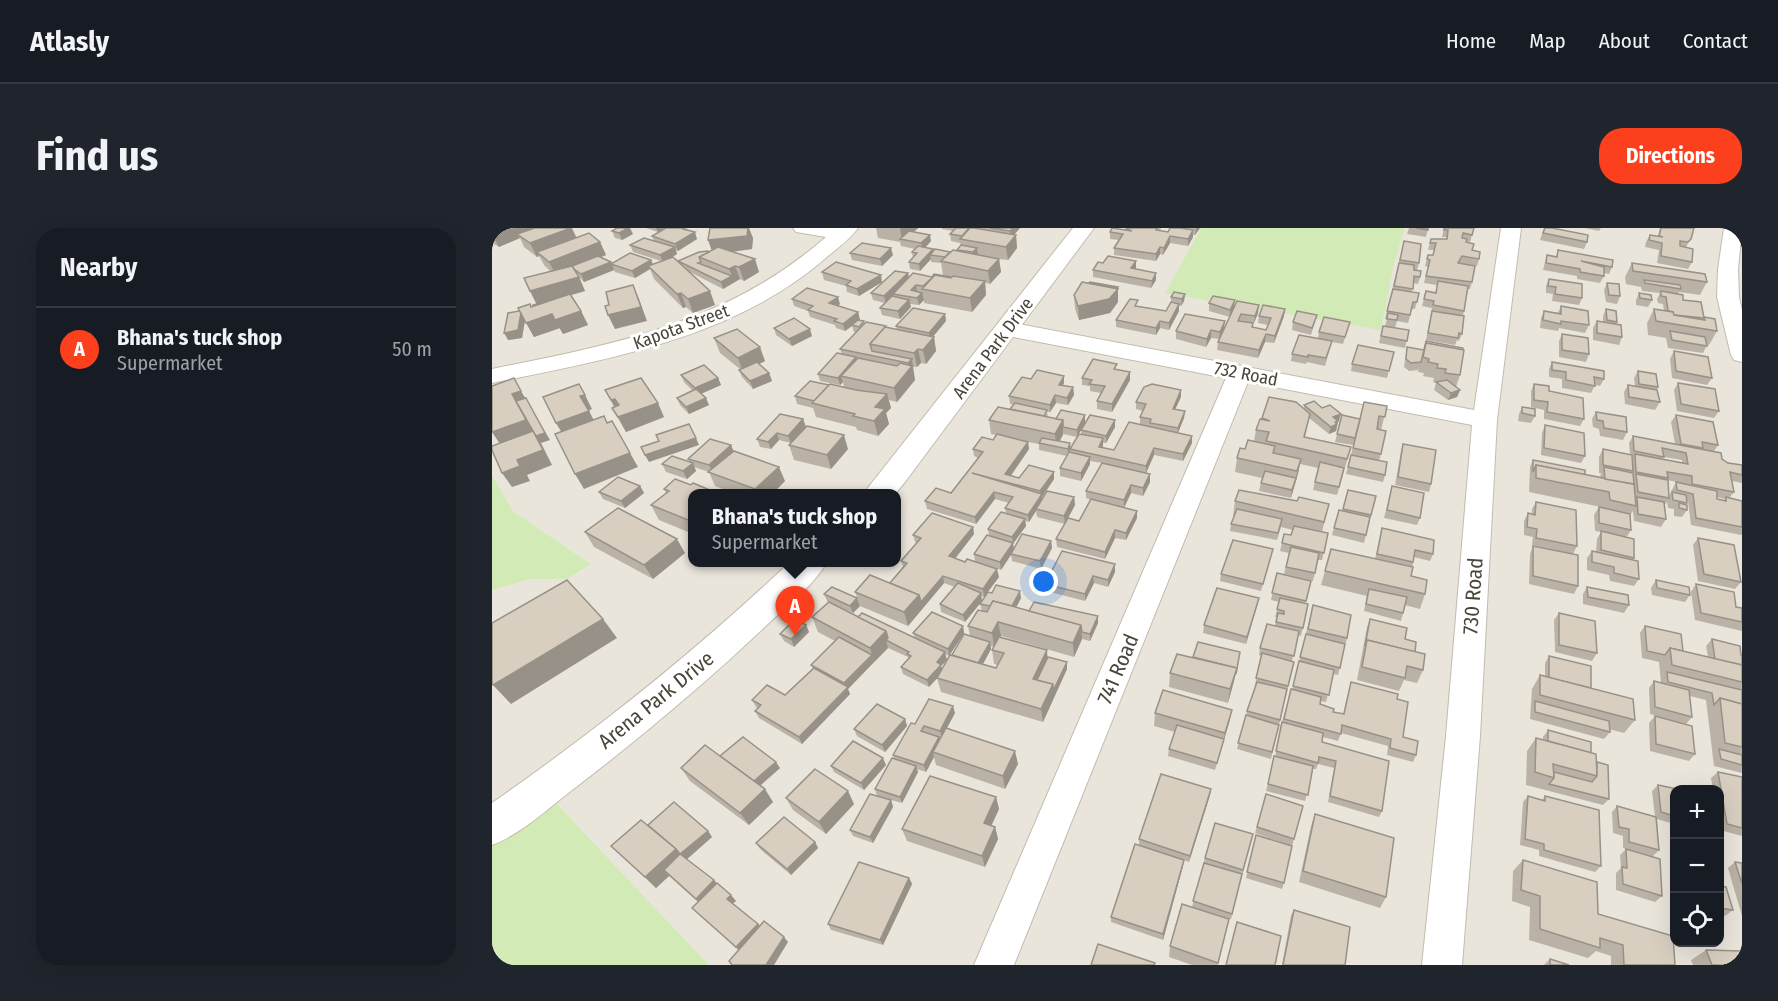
<!DOCTYPE html>
<meta charset="utf-8">
<style>
body{margin:0;font-family:"Fira Sans Condensed",sans-serif;background:#20242c;color:#f1f3f6}
.controls{position:absolute;right:18px;bottom:18px;display:grid;overflow:hidden;border-radius:12px;box-shadow:0 6px 24px #0002}
.controls button{width:54px;height:54px;display:grid;place-items:center;padding:0;border:0;border-bottom:2px solid #363941;background:#171b24;color:#f1f3f6;font:30px sans-serif}
.you{position:absolute;left:552px;top:354px;width:21px;height:21px;margin:-15px;border:4px solid #fff;border-radius:50%;background:#1a73e8;box-shadow:0 0 0 9px #1a73e833}
.badge{display:grid;place-items:center;width:39px;height:39px;border-radius:50%;background:#fc3f1d;color:#fff;font-size:20px;font-weight:700}
.pin{position:absolute;translate:-50% -50px;filter:drop-shadow(0 2px 3px #0008)}
.pin::after{content:'';position:absolute;top:32px;width:21px;height:18px;background:inherit;clip-path:polygon(0 0,100% 0,50% 100%)}
.popup{position:absolute;left:196px;top:261px;width:213px;height:78px;box-sizing:border-box;display:grid;place-content:center;border-radius:12px;background:#171b24;filter:drop-shadow(0 2px 4px #0005);font-size:20px;white-space:nowrap;color:#9ea1a6}
.popup b{font-size:22px;color:#f1f3f6}
.popup::after{content:'';position:absolute;left:50%;top:100%;margin-left:-12px;border:12px solid transparent;border-top-color:#171b24}
.list{margin:0;padding:0;list-style:none}
h2{display:flex;justify-content:space-between;align-items:center;height:78px;margin:0;padding:0 24px;font-size:26px}
h2 small{font-size:20px;font-weight:400;color:#9ea1a6}
.list li{display:grid;grid-template-columns:39px 1fr auto;gap:18px;align-items:center;box-sizing:border-box;height:84px;padding:0 24px;border-top:2px solid #363941}
.list b{display:block;font-size:22px;white-space:nowrap}
.list p{margin:0;font-size:20px;white-space:nowrap;color:#9ea1a6}
.list em{font-size:20px;font-style:normal;color:#9ea1a6}
.icon{flex:none;width:33px;height:33px;fill:none;stroke:currentColor;stroke-width:2;stroke-linecap:round;stroke-linejoin:round}
.map{position:relative;flex:none;width:1250px;height:737px;overflow:hidden;border-radius:24px}
header{display:flex;align-items:center;gap:36px;box-sizing:border-box;height:84px;padding:0 30px;background:#171b24;border-bottom:2px solid #363941}
header strong{font-size:28px}
nav{display:flex;gap:33px;margin-inline-start:auto;font-size:21px}
.intro{display:flex;align-items:center;justify-content:space-between;box-sizing:border-box;height:144px;padding:0 36px}
h1{margin:0;font-size:42px}
.button{padding:15px 27px;border-radius:24px;background:#fc3f1d;color:#fff;font-size:21px;font-weight:700}
main{display:flex;gap:36px;padding:0 36px}
aside{flex:1;background:#171b24;border-radius:24px;box-shadow:0 6px 24px #0002}
.map>svg:first-child{display:block}
.residential{fill:#eae5da;fill-rule:evenodd}
.green{fill:#d2eab5}
.lines{fill:none;stroke-linecap:round;stroke-linejoin:round}
.minor-casing{stroke:#c2bbae;stroke-width:2}
.tertiary-casing{stroke:#c2bbae;stroke-width:2}
.minor{fill:#fff;fill-rule:evenodd}
.tertiary{fill:#fff;fill-rule:evenodd}
.wall{fill:#bab2a6;fill-rule:evenodd}
.shaded-wall{fill:#979187}
.building{fill:#d8cfc1;stroke:#979187;stroke-width:1.5}
.labels{text-anchor:middle;dominant-baseline:central;stroke-width:6;stroke-linejoin:round;paint-order:stroke}
.far-street-label{font-size:18px;fill:#4b4439;stroke:#fff}
.street-label{font-size:21px;fill:#4b4439;stroke:#fff}
</style>
<header>
<strong>Atlasly</strong>
<nav><a>Home</a><a>Map</a><a>About</a><a>Contact</a></nav>
</header>
<div class="intro"><h1>Find us</h1><a class="button">Directions</a></div>
<main>
<aside>
<h2>Nearby<small></small></h2>
<ul class="list">
<li><span class="badge">A</span><div><b>Bhana's tuck shop</b><p>Supermarket</p></div><em>50 m</em></li>
</ul>
</aside>
<div class="map">
<svg width="1250" height="737" viewBox="0 0 1250 737">
<rect width="100%" height="100%" fill="#f6f3ec"/>
<path class="residential" d="M0,0H709L674,64L901,40L913,0H1250V737H217L48,558L0,594V362L39,351H75L99,336L21,283L0,247ZM201,266H405V334H201ZM1182,562H1228V714H1182Z"/>
<g class="green">
<path d="M709,0H913L901,40L889,102L673,65Z"/>
<path d="M0,247L21,283L99,336L75,351H39L0,362Z"/>
<path d="M48,558L217,737H12L0,718V594Z"/>
</g>
<g class="lines">
<defs>
<g id="minor">
<path d="M301,0H366C358,11 346,20 336,28C244,110 116,131 0,155V141C124,116 236,95 334,9L304,4Z"/>
<path d="M1009,0H1029L1005,192L988,508L970,737H930L954,508L980,197L756,154L522,737H482L734,150L516,108L508,106L505,101L508,96L516,94L982,182Z"/>
<path d="M1232,0H1250L1246,41L1247,69L1250,82V134L1242,132L1239,127L1225,69L1226,41Z"/>
</g>
<g id="tertiary">
<path d="M581,0H602L413,254L403,266H371Z"/>
<path d="M298,334H335C322,357 297,376 278,394C215,454 148,510 79,563C54,582 29,606 0,617V575C105,502 205,422 298,334Z"/>
</g>
</defs>
<use href="#minor" class="minor-casing"/>
<use href="#tertiary" class="tertiary-casing"/>
<use href="#minor" class="minor"/>
<use href="#tertiary" class="tertiary"/>
</g>
<g class="wall">
<path d="M0,0L84,10L108,14L114,27L109,29L119,34L120,36L159,32L161,36L169,33L141,24L138,17L162,13L160,8L195,0L196,2L205,11L186,23L184,22L185,26L179,30L186,33L261,10L260,21L240,24L267,44L252,53L248,51L231,61L198,44L223,77L201,85L194,79L191,80L162,51L158,41L143,50L123,44L122,42L92,54L87,49L93,63L79,67L89,83L96,97L71,106L68,100L42,109L33,92L30,110L16,112L27,83L45,76L38,63L59,44L52,37L47,28L45,29L32,19L28,10L7,19L0,15Z"/>
<path d="M154,0H173L166,4Z"/>
<path d="M384,0H426L422,4L439,13L434,19L441,23L458,24L465,23L469,17L468,15L459,13L458,6L461,3L450,1V0H528L522,7H524L525,20L516,32L507,31L509,44L498,56L493,55L494,67L480,84L432,75V72L427,77L418,76L419,79L408,91L390,87L388,80L393,75L381,72L379,65L416,45L417,49H460L451,47L449,35L439,34V31L428,43L418,41L417,34L421,30L420,24L423,21L409,18L408,14L386,10Z"/>
<path d="M633,0H669L668,3L676,4L678,0H708L703,7H701V9L696,18L678,15L671,27L668,26L664,33L622,27V20L627,12L618,11V4L633,2Z"/>
<path d="M917,0H936L934,9L915,6Z"/>
<path d="M952,0H982L978,14L974,13V14L987,31L985,38L968,36L980,54L978,61H976L971,88L970,106L967,113L965,112L963,117L934,112L940,80L930,78L934,63L943,65L945,57L932,55L936,39L933,38L936,27H941L942,22H936L939,11H954V9H950Z"/>
<path d="M1052,0L1095,14L1092,21L1048,12Z"/>
<path d="M1092,0H1109L1107,3Z"/>
<path d="M1168,0H1202L1194,20L1200,34L1196,41L1165,35L1167,22L1153,19L1154,14L1158,7L1166,8Z"/>
<path d="M120,3L141,6L130,12L123,10Z"/>
<path d="M912,13L927,35L925,42L928,49L926,56L921,55L920,64L927,65L923,81H920L916,95L905,93L903,100L917,102L913,120L887,115L891,98H893L895,91H893Z"/>
<path d="M1066,22L1120,39L1117,46L1112,45V48L1108,55L1085,51V48L1051,42L1053,34L1055,27L1064,29Z"/>
<path d="M358,25L401,27L390,38L360,32Z"/>
<path d="M1140,35L1215,54L1208,67L1187,64L1186,66L1225,103L1217,117H1215L1211,125L1176,120L1174,110L1156,107L1155,95L1162,81L1172,83L1171,76L1166,75L1165,71L1168,65L1150,63L1149,59L1134,56L1133,49Z"/>
<path d="M644,40L643,41L664,45V52L659,60L601,49V42Z"/>
<path d="M330,44L390,54L367,68L355,64L354,58L332,52Z"/>
<path d="M1057,51L1090,70L1087,77L1060,73L1061,66L1054,65V58Z"/>
<path d="M1115,55L1128,68L1125,76L1114,74L1112,62Z"/>
<path d="M626,59V74L618,85L587,92L583,81L582,67Z"/>
<path d="M1147,65L1160,72L1156,79L1144,77V72Z"/>
<path d="M693,66L692,73L689,78H687V83L677,102L668,100L664,107L624,99V92L646,78L674,83L679,74V69Z"/>
<path d="M300,71L348,76L346,78L366,84L368,92L373,95L405,102L404,98L453,86L454,93L441,109H442L444,123L434,136L429,135L425,139H420L423,152L405,174L397,172L399,180L394,185L397,196L386,208L365,202L364,199L324,189L321,180L305,176L303,168L337,157L352,159L351,154L348,157L328,153L326,146L350,126L348,121L364,105L362,104L360,98L353,103L344,100L343,97L318,89L316,83L302,78Z"/>
<path d="M743,72L738,89L717,83V75Z"/>
<path d="M745,73L766,85L762,95L748,93L761,95V99L774,102L776,97L766,95L767,88L793,81L792,88L782,115L773,114L766,130L725,122L726,114Z"/>
<path d="M1069,78L1097,97L1093,105L1067,100L1066,103L1048,100L1049,90L1052,83L1066,85Z"/>
<path d="M1114,81L1125,94L1124,96L1130,109L1127,117L1101,112V100L1105,93L1111,94V88Z"/>
<path d="M801,94H823L819,107L800,102Z"/>
<path d="M282,100L320,108L300,118L284,107Z"/>
<path d="M732,101L727,111L719,110L714,119L684,111V103Z"/>
<path d="M856,101L851,116L840,114L833,138L815,134L814,136L799,133L800,126L826,110L827,104Z"/>
<path d="M1070,106L1097,126L1094,134L1067,129V113Z"/>
<path d="M222,110L273,133L267,136L277,145L280,153L261,161L250,149L247,142L248,141L228,125Z"/>
<path d="M934,113L968,147L964,159L968,162L965,169L956,172L942,162L944,155L941,154L942,150L931,148L932,145L926,144L927,140V142L917,143L912,139L915,119L931,122Z"/>
<path d="M1182,123L1220,150L1215,157L1180,150L1178,131Z"/>
<path d="M902,124L895,150L859,143L860,136Z"/>
<path d="M1060,134L1112,151L1108,158L1103,157L1099,165L1070,160V151L1057,149V141Z"/>
<path d="M625,142L638,144V152L620,184L605,181V173L609,165L598,163V158L590,157V150Z"/>
<path d="M1146,143L1166,159L1165,162L1168,174L1163,182L1133,176L1132,164L1136,157L1143,158L1142,150Z"/>
<path d="M189,147L226,150L229,157L209,166L217,177L197,186L188,177L185,170L201,163L192,154Z"/>
<path d="M572,148V155L571,157L581,159L582,167L576,177L564,175L558,184H555L556,189L563,191L593,187V195L623,192V199L614,215H611L610,219L622,222L648,196V189L651,183L644,181V174L689,162V169L683,181L693,183L692,190L686,205L700,215L691,233L662,227L654,245L658,246V254L651,268L639,265L632,279L645,290L634,312L623,310L613,331L565,319L564,311L573,296L545,289L544,283L537,294L533,293L534,298L521,316L522,321L559,313L560,320L549,341L520,333L519,327L509,342L488,335L507,349L492,369L489,368L490,373L473,394L449,384L448,376L463,359L452,355L416,398L368,378L363,364L398,355L411,339L409,333L425,315L423,314L421,307L481,299L482,306L463,330L473,334L483,333L482,326L497,308L496,301L514,285L513,280L517,275L503,271L484,296L435,281L433,273L459,265L486,230L482,228L481,221L501,212L504,207L499,206L497,192L518,181L522,177L518,176L517,168L539,151ZM589,202V206L579,220L578,215L568,213L571,206L585,209ZM536,214L547,216V222L575,228L568,240V248L589,253L598,236V233L610,235L594,263V270L599,272L587,293L573,295L583,277L582,269L550,270V269L562,251L527,250L519,248L537,221Z"/>
<path d="M1186,155L1227,183L1222,190L1185,183L1182,162Z"/>
<path d="M1042,156L1057,163L1092,191L1088,198L1052,191V182L1039,179V163Z"/>
<path d="M113,162L172,189L134,204L120,180L122,179Z"/>
<path d="M777,169L812,181V177L847,193H846L844,203L837,206L817,190L813,209L859,219L845,267L821,262L826,240L808,236L799,270L767,263L770,250L743,244L745,230L753,221L762,213L764,202L770,191Z"/>
<path d="M895,178L889,202V226L887,233L893,247L891,254L854,246L862,215L861,217L843,214L850,187L868,191Z"/>
<path d="M1030,179L1043,188L1039,195L1026,193L1027,186Z"/>
<path d="M1104,184L1135,204L1131,212L1108,208L1107,201L1101,199L1100,191Z"/>
<path d="M1184,187L1226,217L1222,223L1230,231L1236,235L1250,237V255L1240,253L1242,264L1237,270L1250,273V306L1249,307L1199,297L1196,273H1194V276L1195,282L1190,289L1182,288V281L1176,280L1175,274L1172,278L1174,291L1169,299L1142,293L1141,283L1138,287L1139,302L1134,310L1142,330L1141,332L1147,351L1142,358L1118,353L1117,347L1095,342V330L1100,323L1104,324L1105,311L1109,304L1103,303L1102,287L1107,279L1109,280V279L1037,264L1038,239L1041,232L1093,247L1108,250L1109,245H1107V229L1111,221L1138,226L1137,215L1141,208L1183,216L1179,194ZM1172,229L1190,232V235L1170,231ZM1175,252L1195,256L1184,254L1177,268ZM1225,269L1233,271L1232,272L1225,271Z"/>
<path d="M311,191L314,199L299,215L287,212L279,221L268,219L265,211Z"/>
<path d="M1053,197L1093,228L1089,235L1049,227L1050,205Z"/>
<path d="M911,216L939,256L937,264L903,257L909,223Z"/>
<path d="M239,217L241,223L293,253L280,266H243L223,258L217,244L202,239L204,243L195,251L174,244L170,236L197,234L196,231Z"/>
<path d="M297,217L356,221L339,241L302,232Z"/>
<path d="M199,257L201,266V306L167,292L159,277L174,265L172,261Z"/>
<path d="M148,258L152,265L133,280L111,271L107,264Z"/>
<path d="M900,258L928,290L925,297L892,290Z"/>
<path d="M856,262L884,268L872,315L840,307L847,282L851,283Z"/>
<path d="M743,273H805L837,276L830,304L836,305L830,332H826L821,353L792,346L797,325L788,323L792,306L799,307L801,302L789,299L785,312L738,303L739,296L742,288H741Z"/>
<path d="M1044,274L1085,318L1081,326L1040,317L1041,309L1032,307V293L1036,285L1040,286V281Z"/>
<path d="M890,300L941,326L938,333L922,329L919,348L933,366L928,381L913,377L909,393L872,383L875,368L829,357L839,321L883,331Z"/>
<path d="M93,304L193,325L161,351L102,319Z"/>
<path d="M1206,310L1249,354L1243,361L1206,353L1201,317Z"/>
<path d="M1041,318L1086,358L1082,366L1037,356L1038,326Z"/>
<path d="M779,329L769,363L728,353L729,346Z"/>
<path d="M623,336V344L616,359L602,355L593,373L554,363L553,356Z"/>
<path d="M785,345L819,353L813,376H816L809,408L806,407L800,433L802,434L779,531L745,521L755,483L764,458L763,457L769,428L767,427L768,420L783,397L785,389H783L787,374L779,372Z"/>
<path d="M1164,352L1198,367L1193,374L1160,367L1159,360Z"/>
<path d="M1204,356L1244,379L1250,380V403L1203,392L1199,364Z"/>
<path d="M1095,359L1137,377L1132,385L1091,376V366Z"/>
<path d="M332,366L368,378L361,385L345,378L366,389L423,410L421,405L471,398L472,405L457,428L453,426L455,432L449,438L450,441L460,427L478,408L476,398L490,383L488,376L529,370L524,380L537,383L606,395L598,413L590,411L582,429L509,408L508,409L556,429L575,441L551,494L449,464L445,450L437,459L411,446L409,439L416,431V429L396,420L356,461L358,466L310,516L267,490L263,483L266,480L264,479L260,472L293,467L321,441L319,437L343,413L326,404L320,389L336,374L335,373ZM499,418L502,419L500,422L502,436L506,437L504,440L491,436L499,421Z"/>
<path d="M767,370L754,416L711,405L712,397Z"/>
<path d="M821,377L855,410L846,447L841,446L834,474L828,473V476L841,484L851,486L859,454L905,471L911,509L924,527L921,534L895,527L896,518L849,505L846,513L831,509L830,514L890,583L887,589L836,574L842,540L826,536L824,541H821L813,573L774,563L783,529L788,501L799,461L800,462Z"/>
<path d="M1067,385L1105,425L1100,433L1063,424L1062,392Z"/>
<path d="M878,391L913,411L923,424L931,442L925,455L912,452L907,463L865,452L875,399Z"/>
<path d="M314,397L317,404L302,419L292,413L288,406Z"/>
<path d="M1153,398L1191,423L1216,429L1214,418L1220,411L1250,427V545L1222,538L1214,472L1198,468L1200,489L1194,496L1158,486L1157,460L1162,453L1169,455L1167,434L1150,430L1148,405Z"/>
<path d="M748,424L742,453L736,475L677,459L678,445L701,429Z"/>
<path d="M1057,428L1099,460L1143,492L1132,505L1117,501L1118,504L1112,511L1038,491L1040,461L1048,447L1053,448V435Z"/>
<path d="M740,482L737,495L723,542L676,528L677,521L683,504L662,498L663,485Z"/>
<path d="M463,485L455,500L526,536L513,561L444,537L442,529L434,544L425,541L426,544L410,575L385,568L383,561L402,531L401,527L423,496Z"/>
<path d="M1163,488L1203,526L1197,533L1158,523L1157,495Z"/>
<path d="M413,491L415,498L393,524L365,508L362,501Z"/>
<path d="M1056,502L1099,525L1105,534L1117,571L1111,577L1034,557L1035,523L1044,510L1051,512V509Z"/>
<path d="M228,528L288,540L268,558L281,574L257,597L198,553L189,540Z"/>
<path d="M394,537L372,562L342,544L339,538Z"/>
<path d="M1226,544L1250,549V608L1228,602L1227,561H1221L1219,550Z"/>
<path d="M1166,557L1182,561V596L1165,591L1167,622L1160,629L1131,620V608L1121,605L1120,584L1125,578L1163,588L1160,563Z"/>
<path d="M774,566L802,611L800,618L763,605Z"/>
<path d="M718,567L697,634L692,632L691,638L671,712L619,694V689L647,617V611Z"/>
<path d="M1036,568L1050,572L1053,568L1109,638L1103,644L1047,628V622L1028,617L1031,574Z"/>
<path d="M504,569L507,581L499,598L503,599L506,611L493,639L415,613L410,601Z"/>
<path d="M294,570L362,576L334,606L301,582Z"/>
<path d="M399,572L401,579L381,615L361,608L358,602Z"/>
<path d="M823,586L894,669L888,680L807,654L819,598Z"/>
<path d="M156,597L216,603L220,609L195,631L244,673L241,675L268,698L296,714L246,722L200,680L206,674L177,648L164,660L119,618Z"/>
<path d="M761,606L739,691L700,679L713,630Z"/>
<path d="M764,607L792,655L790,661L754,650Z"/>
<path d="M323,614L326,620L299,647L268,621L264,615Z"/>
<path d="M1134,621L1170,668L1163,674L1124,662V645L1129,640L1128,627Z"/>
<path d="M1031,632L1106,686L1183,737H1119V728L1104,723L1096,730L1037,712L1038,679L1020,673L1021,643Z"/>
<path d="M1243,634L1250,635V688L1236,640Z"/>
<path d="M417,650L420,656L391,717L339,702L336,696Z"/>
<path d="M1227,658L1241,682L1233,688L1227,687Z"/>
<path d="M802,682L853,737H790L799,687Z"/>
<path d="M737,691L726,737H700L677,729L678,718Z"/>
<path d="M1214,722L1250,737H1201L1199,732Z"/>
<path d="M1058,731L1077,737H1052Z"/>
</g>
<g class="shaded-wall">
<path d="M12,0H43L25,6L28,10L7,19L0,7V5Z"/>
<path d="M80,0L86,13L45,24L47,28L45,29L38,15Z"/>
<path d="M136,0H138L141,6L130,12L127,5Z"/>
<path d="M164,0H173L166,4Z"/>
<path d="M257,0L261,10L260,21L221,26L216,12Z"/>
<path d="M409,0H426L413,12H410L408,1Z"/>
<path d="M521,0H528L519,10L518,3Z"/>
<path d="M704,0H708L703,7Z"/>
<path d="M701,2V9L696,18V11Z"/>
<path d="M203,4L205,11L186,23L183,16Z"/>
<path d="M438,7L439,13L431,22L429,15Z"/>
<path d="M524,7L525,20L516,32L514,19Z"/>
<path d="M678,8V15L671,27L672,20Z"/>
<path d="M108,14L114,27L64,47L57,34Z"/>
<path d="M183,19L185,26L171,34L168,27Z"/>
<path d="M668,19V26L664,33V26Z"/>
<path d="M399,20L401,27L390,38L388,31Z"/>
<path d="M485,20L486,27L482,31L481,24Z"/>
<path d="M441,21L442,27H438L439,31L428,43L427,36Z"/>
<path d="M263,31L267,44L252,53L247,39Z"/>
<path d="M507,31L509,44L498,56L496,43Z"/>
<path d="M159,32L162,39L156,38L158,41L143,50L140,43Z"/>
<path d="M644,33V40L639,47V40Z"/>
<path d="M119,34L122,42L92,54L89,46Z"/>
<path d="M243,38L248,51L231,61L229,54L240,48L237,41Z"/>
<path d="M416,45L417,53L401,66L402,67L394,75L392,68Z"/>
<path d="M664,45V52L659,60L660,53Z"/>
<path d="M389,47L390,54L367,68L365,61Z"/>
<path d="M87,49L93,63L45,77L38,63Z"/>
<path d="M493,53L494,67L480,84L478,70Z"/>
<path d="M141,57L147,71L155,93L123,101L116,87Z"/>
<path d="M424,57L425,64L419,62Z"/>
<path d="M626,59V74L618,85L587,92L586,78Z"/>
<path d="M218,63L223,77L201,85L196,71Z"/>
<path d="M189,65L194,79L191,80L185,66Z"/>
<path d="M430,65L432,72L427,77L425,70Z"/>
<path d="M693,66L692,73L689,78L690,71Z"/>
<path d="M346,69L348,76L339,83L337,75Z"/>
<path d="M417,72L419,79L408,91L406,83Z"/>
<path d="M743,72L742,79L738,89V82Z"/>
<path d="M82,73L61,88L68,100L42,109L34,95L43,85Z"/>
<path d="M687,76V83L677,102V95Z"/>
<path d="M767,77L766,85L762,95L763,88Z"/>
<path d="M793,81L792,88L782,115L783,108Z"/>
<path d="M89,83L96,97L71,106L63,92Z"/>
<path d="M366,84L368,92L353,103L351,96Z"/>
<path d="M29,85L33,92L30,110L16,112L12,105Z"/>
<path d="M453,86L454,93L438,112L437,105Z"/>
<path d="M668,93V100L664,107V100Z"/>
<path d="M733,93L732,101L727,111L728,104Z"/>
<path d="M318,101L320,108L300,118L297,111Z"/>
<path d="M719,102V110L714,119L715,111Z"/>
<path d="M774,106L773,114L766,130L767,122Z"/>
<path d="M442,109L444,123L434,136L431,122Z"/>
<path d="M268,119L273,133L251,144L246,130Z"/>
<path d="M426,121L429,135L425,139L422,125Z"/>
<path d="M364,129L366,136L349,148L351,154L348,157L346,150Z"/>
<path d="M420,131L423,152L405,174L402,160L417,141L416,135Z"/>
<path d="M638,144V152L620,184V176Z"/>
<path d="M277,145L280,153L261,161L258,153Z"/>
<path d="M572,148V155L567,164V157Z"/>
<path d="M226,150L229,157L206,167L203,160Z"/>
<path d="M581,159L582,167L576,177L575,170Z"/>
<path d="M689,162V169L680,188L681,181Z"/>
<path d="M968,162L965,169L956,172L959,165Z"/>
<path d="M29,163L58,212L49,215L60,237L35,247L38,253L20,259L10,245V219L0,204L20,166Z"/>
<path d="M395,166L399,180L394,185L397,196L386,208L382,193L383,179Z"/>
<path d="M93,167L100,181L96,183L88,168Z"/>
<path d="M563,167L564,175L558,184V177Z"/>
<path d="M214,170L217,177L197,186L194,179Z"/>
<path d="M123,171L130,185L127,187L119,172Z"/>
<path d="M166,175L172,189L134,204L126,189Z"/>
<path d="M97,183L105,198L73,210L64,195Z"/>
<path d="M693,183L692,190L685,207L686,200Z"/>
<path d="M849,186L847,193H846L844,203L837,206L841,189Z"/>
<path d="M593,187V195L585,209V202Z"/>
<path d="M311,191L314,199L299,215L296,208Z"/>
<path d="M571,192V207L564,219V218L563,206Z"/>
<path d="M623,192V199L614,215V208Z"/>
<path d="M285,205L287,212L279,221L276,214Z"/>
<path d="M352,207L356,221L339,241L335,227Z"/>
<path d="M700,208V215L691,233V226Z"/>
<path d="M204,210L207,217L157,234L153,227Z"/>
<path d="M611,210V218L607,226V219Z"/>
<path d="M536,214L537,221L514,254L513,246Z"/>
<path d="M578,215V224L576,228V221Z"/>
<path d="M239,217L242,224L221,245L217,237Z"/>
<path d="M662,220V227L654,245V238Z"/>
<path d="M138,225L146,239L92,261L83,246Z"/>
<path d="M598,229V236L589,253V245Z"/>
<path d="M809,231L806,246L799,270L800,262Z"/>
<path d="M201,235L204,243L195,251L191,243Z"/>
<path d="M287,239L293,253L280,266H265L263,261Z"/>
<path d="M562,244V251L550,269L551,273L544,281V283L537,294L536,287L549,268L548,263Z"/>
<path d="M658,246V254L651,268V260Z"/>
<path d="M639,257V265L632,280V272Z"/>
<path d="M148,258L152,265L133,280L129,273Z"/>
<path d="M502,264L503,271L484,296L483,289Z"/>
<path d="M582,269L583,277L573,296L572,288Z"/>
<path d="M645,283V290L634,312V305Z"/>
<path d="M533,291L534,298L521,316L520,309Z"/>
<path d="M481,299L482,306L459,336L457,328Z"/>
<path d="M623,302V310L613,331V324Z"/>
<path d="M185,311L193,325L161,351L152,337Z"/>
<path d="M559,313L560,320L549,341L548,333Z"/>
<path d="M521,315L522,322L509,342L508,334Z"/>
<path d="M623,336V344L616,359V352Z"/>
<path d="M505,341L507,349L492,369L491,361Z"/>
<path d="M451,348L452,355L416,398L412,384L427,367Z"/>
<path d="M601,348L602,355L593,373V366Z"/>
<path d="M528,363L529,370L518,391L517,383Z"/>
<path d="M489,365L490,373L473,394L471,387Z"/>
<path d="M365,370L368,378L361,385L358,378Z"/>
<path d="M767,370L765,378L754,416L755,409Z"/>
<path d="M606,388V395L598,413V406Z"/>
<path d="M111,391L125,410L19,476L1,457Z"/>
<path d="M506,394L509,408L502,419L500,405Z"/>
<path d="M314,397L317,404L302,419L299,411Z"/>
<path d="M589,397L590,411L582,429L581,415Z"/>
<path d="M471,398L472,405L457,428L456,421Z"/>
<path d="M394,403L397,414L394,412L396,420L382,434L378,420Z"/>
<path d="M498,414L499,421L485,447L483,440Z"/>
<path d="M555,422L556,436L546,458L541,451Z"/>
<path d="M453,424L455,432L449,438L451,444L437,459L435,452L445,434Z"/>
<path d="M380,427L382,434L356,461L358,466L310,516L307,509L354,461L352,455Z"/>
<path d="M575,434V441L551,494L549,481L561,456Z"/>
<path d="M745,440L742,453L736,475L738,461Z"/>
<path d="M461,478L463,485L450,509L448,503Z"/>
<path d="M740,482L737,495L723,542L733,505Z"/>
<path d="M413,491L415,498L393,524L390,517Z"/>
<path d="M447,509L449,516L441,524L442,529L434,544L432,537Z"/>
<path d="M523,523L526,536L513,561L511,548Z"/>
<path d="M391,530L394,537L372,562L369,555Z"/>
<path d="M284,534L288,540L264,561L260,555Z"/>
<path d="M424,538L426,544L410,575L408,569Z"/>
<path d="M273,561L281,574L257,597L248,585Z"/>
<path d="M719,561L718,567L697,634L698,628Z"/>
<path d="M356,563L362,576L334,606L327,594Z"/>
<path d="M504,569L507,581L495,607L492,595Z"/>
<path d="M399,572L401,579L381,615L378,609Z"/>
<path d="M503,599L506,611L493,639L490,628Z"/>
<path d="M216,603L220,609L194,632L172,642L177,648L164,660L153,649L184,621Z"/>
<path d="M323,614L326,620L299,647L295,641Z"/>
<path d="M692,632L691,638L671,712V706Z"/>
<path d="M417,650L420,656L391,717L388,712Z"/>
<path d="M222,652L227,658L209,677L204,671Z"/>
<path d="M239,667L244,673L240,676L235,671Z"/>
<path d="M266,696L271,701L249,724L244,719Z"/>
<path d="M292,709L296,714L282,737H274Z"/>
</g>
<g class="building">
<path d="M0,0H12L0,5Z"/>
<path d="M43,0H79L38,15L25,6Z"/>
<path d="M125,0H136L127,5L120,3Z"/>
<path d="M174,0H192L191,1L203,4L183,16L160,8Z"/>
<path d="M218,0H256L255,8L216,12Z"/>
<path d="M464,0H477L470,8L458,6Z"/>
<path d="M478,0H482L524,7L514,19L468,11Z"/>
<path d="M498,0H521L518,3Z"/>
<path d="M620,0L640,3L635,1L636,0H665L664,2L676,4L678,0H688L701,2L696,11L678,8L672,20L668,19L664,26L622,20L631,6L618,4Z"/>
<path d="M924,0H936V2Z"/>
<path d="M952,0H982L980,7L971,5L970,10L975,11L974,14L982,16L980,22L988,24L987,31L970,28L966,35L983,38L980,54L934,48L938,32L935,31L936,27H941L944,15H938L939,11H955L956,2H952Z"/>
<path d="M1053,0H1060L1096,7L1095,14L1051,5Z"/>
<path d="M1169,0H1202L1199,11L1196,14L1188,13V18L1201,21L1200,34L1169,28L1170,15L1157,12L1158,7L1171,9L1167,8Z"/>
<path d="M417,3L438,7L429,15L408,11Z"/>
<path d="M97,5L108,14L57,34L45,24Z"/>
<path d="M152,10L183,19L168,27L138,17Z"/>
<path d="M912,13L929,16L927,35L908,32Z"/>
<path d="M370,15L399,20L388,31L358,25Z"/>
<path d="M469,17L485,20L481,24L465,22Z"/>
<path d="M426,18L441,21L427,36L417,34L425,25L420,24Z"/>
<path d="M226,19L263,31L247,39L243,38L237,41L207,29Z"/>
<path d="M443,21L458,24L453,29L438,27Z"/>
<path d="M461,22L507,31L496,43L449,33Z"/>
<path d="M1066,22L1121,32L1120,39L1089,33L1112,39V48L1088,44V41L1054,35L1055,27L1065,29Z"/>
<path d="M216,23L217,24L207,29L209,34L206,35L240,48L229,54L186,33L207,24Z"/>
<path d="M138,25L159,32L140,43L119,36Z"/>
<path d="M106,28L119,34L89,46L82,41L80,38Z"/>
<path d="M616,28L644,33L639,40L664,45L660,53L601,42L606,34L611,35Z"/>
<path d="M181,29L218,63L196,71L189,65L185,66L156,38Z"/>
<path d="M344,34L389,47L365,61L354,57L359,53L330,44Z"/>
<path d="M907,35L922,37V42L929,43L928,49L922,48L921,61L902,58Z"/>
<path d="M1140,35L1213,46L1215,54L1141,43Z"/>
<path d="M80,38L87,49L38,63L32,50Z"/>
<path d="M403,43L416,45L392,68L379,65Z"/>
<path d="M421,45L440,49L442,46L459,49L443,47L431,58L424,57L419,62L430,65L425,70L401,66Z"/>
<path d="M443,47L459,50L461,48L493,53L478,70L430,61Z"/>
<path d="M1057,51L1090,56V70L1063,66L1064,59L1056,58Z"/>
<path d="M1152,52L1188,57L1189,61L1153,55Z"/>
<path d="M946,53L976,58L972,83L941,77L942,73L932,71L934,63L944,65Z"/>
<path d="M590,54L626,61L617,71L586,78L582,67Z"/>
<path d="M598,54L626,59L625,60L597,55Z"/>
<path d="M1115,55L1127,56L1128,68L1117,67Z"/>
<path d="M141,57L149,79L116,87L113,78L117,77L114,64Z"/>
<path d="M315,60L346,69L337,75L366,84L351,96L342,93L345,91L316,82L321,78L300,71Z"/>
<path d="M901,61L927,65L925,74H921L918,87L895,83Z"/>
<path d="M1169,63L1191,67V72L1209,74L1212,90L1182,87L1181,84L1176,83L1174,69L1169,68Z"/>
<path d="M682,64L693,66L690,71L679,69Z"/>
<path d="M1147,65L1159,67L1160,72L1148,70Z"/>
<path d="M77,66V67L42,78L41,77Z"/>
<path d="M78,66L89,83L63,92L60,86L34,95L26,80L38,76L39,79Z"/>
<path d="M400,68L417,72L406,83L388,80Z"/>
<path d="M721,68L743,72L738,82L717,75Z"/>
<path d="M638,71L646,72L643,78L674,83L679,74L687,76L677,95L668,93L664,100L624,92Z"/>
<path d="M745,73L767,77L763,88L749,86L746,93L761,95L760,99L774,102L779,90L767,88L771,77L793,81L783,108L774,106L767,122L726,114Z"/>
<path d="M1069,78L1096,83L1097,97L1069,93V96L1051,92L1052,83L1069,86Z"/>
<path d="M421,80L453,86L437,105L404,98Z"/>
<path d="M1114,81L1124,83L1125,94L1115,92Z"/>
<path d="M1162,81L1181,84L1182,87L1213,92L1212,89L1223,91L1225,103L1164,93Z"/>
<path d="M27,83L29,85L26,102L12,105L16,85Z"/>
<path d="M805,83L825,87L820,100L801,94Z"/>
<path d="M940,83L972,88L970,106L967,105L966,110L936,105Z"/>
<path d="M896,85L906,87L905,92L895,91Z"/>
<path d="M693,86L733,93L728,104L719,102L715,111L684,103Z"/>
<path d="M832,89L858,94L853,109L827,104Z"/>
<path d="M302,90L318,101L297,111L282,100Z"/>
<path d="M366,92L372,93L367,99L360,97Z"/>
<path d="M1105,93L1129,97L1130,109L1105,105Z"/>
<path d="M374,94L394,98L378,116L380,123L420,131L416,135L348,121Z"/>
<path d="M891,98L917,102L915,113L889,108Z"/>
<path d="M393,99L442,109L431,122L426,121L422,125L378,116Z"/>
<path d="M245,101L268,119L246,130L222,110Z"/>
<path d="M1178,103L1213,109L1215,118L1180,112Z"/>
<path d="M1070,106L1096,110L1097,126L1070,122Z"/>
<path d="M807,107L840,113L834,130L816,127V129L800,126Z"/>
<path d="M934,113L971,120V122L934,115L932,122Z"/>
<path d="M934,115L972,122L968,147L953,145L954,141L945,140L946,136L936,134L937,131L931,129Z"/>
<path d="M866,117L902,124L897,143L860,136Z"/>
<path d="M915,119L932,122L929,134L919,135L914,131Z"/>
<path d="M1182,123L1216,129L1220,150L1184,143Z"/>
<path d="M345,125L364,129L346,150L326,146Z"/>
<path d="M366,130L405,138L408,135L420,138L402,160L349,148Z"/>
<path d="M601,131L625,136L622,141L638,144L620,176L605,173L613,158L597,156L600,152L590,150Z"/>
<path d="M265,134L277,145L258,153L247,142Z"/>
<path d="M1060,134L1112,143V151L1102,149L1103,158L1074,152V144L1060,142Z"/>
<path d="M212,137L226,150L203,160L189,147Z"/>
<path d="M545,142L572,148L567,157L581,159L575,170L563,167L558,177L517,168L530,149L539,151Z"/>
<path d="M1146,143L1164,146L1166,159L1147,156Z"/>
<path d="M22,150L29,163L20,166L34,192L0,204V158Z"/>
<path d="M149,150L166,175L126,189L120,180L127,177L123,171L119,172L113,162Z"/>
<path d="M955,152L968,162L959,165L944,154Z"/>
<path d="M318,153L337,157L322,173L303,168Z"/>
<path d="M1186,155L1223,161L1227,183L1189,176Z"/>
<path d="M87,156L93,167L88,168L97,183L64,195L51,169Z"/>
<path d="M338,156L364,162L395,166L383,179L393,181L382,193L361,188L363,186L320,175Z"/>
<path d="M660,156L689,162L681,181L693,183L686,200L658,195L659,191L648,189L654,176L644,174L652,159Z"/>
<path d="M1042,156L1057,158V163L1091,170L1092,191L1055,184L1056,174L1042,172Z"/>
<path d="M1136,157L1165,162L1168,174L1137,169Z"/>
<path d="M204,161L214,170L194,179L185,170Z"/>
<path d="M777,169L804,174L818,186L812,209L859,219L855,231L774,213L777,204L764,202L768,191L778,193L770,190Z"/>
<path d="M34,170L53,205L44,208L24,173Z"/>
<path d="M822,173L830,180L838,177L849,186L841,189L846,193L843,194L845,196L839,199L812,177Z"/>
<path d="M872,174L895,178L893,189L887,188L885,201L894,203L889,226L861,220Z"/>
<path d="M523,175L555,182L552,188L518,181Z"/>
<path d="M506,179L571,192L563,206L497,192Z"/>
<path d="M1030,179L1043,181V188L1030,185Z"/>
<path d="M569,182L593,187L585,202L571,199V192L564,191Z"/>
<path d="M1104,184L1134,189L1135,204L1112,200L1111,193L1105,192Z"/>
<path d="M288,186L311,191L296,208L285,205L276,214L265,211Z"/>
<path d="M598,187L623,192L614,208L589,202Z"/>
<path d="M850,187L868,191L863,210L845,206Z"/>
<path d="M1184,187L1221,194L1226,217L1210,214L1211,220L1189,216Z"/>
<path d="M112,188L115,195L120,193L138,225L83,246L63,206Z"/>
<path d="M637,194L700,208L691,226L662,220L654,238L578,221L587,206L611,210L607,219L622,222Z"/>
<path d="M197,196L204,210L153,227L149,219L167,213L164,207Z"/>
<path d="M1053,197L1092,205L1093,228L1052,220Z"/>
<path d="M315,198L352,207L335,227L297,217Z"/>
<path d="M41,203L51,222L25,232L28,238L10,245L0,222V218Z"/>
<path d="M505,206L536,214L513,246L527,250L537,237L562,244L548,263L480,245L550,266L536,287L513,280L521,269L502,264L483,289L433,273L444,260L459,265L491,224L481,221L490,209L501,212Z"/>
<path d="M1141,208L1229,225L1230,231L1236,235L1250,237V247L1238,244L1242,264L1200,256V248L1175,244L1176,250L1144,244L1143,226L1196,236L1194,225L1170,220L1172,229L1142,223Z"/>
<path d="M550,210L578,215L576,221L547,215Z"/>
<path d="M218,211L239,217L217,237L196,231Z"/>
<path d="M756,212L783,218L781,225L809,231L805,243L745,230L748,220L753,221Z"/>
<path d="M911,216L944,222L939,256L906,249Z"/>
<path d="M1111,221L1140,227L1141,243L1111,237Z"/>
<path d="M242,223L287,239L263,261L216,244Z"/>
<path d="M577,224L598,229L589,245L568,240Z"/>
<path d="M859,227L895,234L893,247L856,239Z"/>
<path d="M180,228L201,235L191,243L170,236Z"/>
<path d="M1041,232L1093,242V247L1044,237L1041,244Z"/>
<path d="M828,234L852,240L847,259L823,254Z"/>
<path d="M610,235L658,246L651,260L639,257L632,272L594,263Z"/>
<path d="M1044,237L1142,256L1144,278L1118,272L1117,264L1044,250Z"/>
<path d="M1112,239L1141,245L1142,256L1113,251Z"/>
<path d="M773,243L804,250L800,262L769,255Z"/>
<path d="M1144,246L1176,252L1177,270L1146,264Z"/>
<path d="M126,249L148,258L129,273L107,264Z"/>
<path d="M183,251L199,257L201,255L227,266H201V294L159,277L177,263L172,261Z"/>
<path d="M1184,254L1225,263V271L1234,273V269L1250,273V299L1204,290L1201,266L1185,262Z"/>
<path d="M900,258L932,265L928,290L895,282Z"/>
<path d="M747,262L805,273L807,269L837,276L832,294L743,273Z"/>
<path d="M856,262L884,268L879,287L851,281Z"/>
<path d="M555,263L582,269L572,288L544,281Z"/>
<path d="M1180,264L1194,267L1195,275L1181,272Z"/>
<path d="M1145,269L1172,274L1174,291L1146,286Z"/>
<path d="M599,271L645,283L634,305L623,302L613,324L564,311L576,290L587,293Z"/>
<path d="M1044,274L1084,282L1085,318L1044,310L1045,301L1035,299L1036,285L1043,287Z"/>
<path d="M1187,275L1195,277V282L1187,280Z"/>
<path d="M1107,279L1138,286L1139,302L1107,295Z"/>
<path d="M126,280L185,311L152,337L93,304Z"/>
<path d="M745,281L790,291L786,305L739,296Z"/>
<path d="M847,282L878,289L874,307L842,300Z"/>
<path d="M509,284L533,291L520,309L496,301Z"/>
<path d="M440,285L481,299L457,328L473,334L475,331L505,341L491,361L451,348L429,374L427,367L398,355L415,335L409,333L429,310L421,307Z"/>
<path d="M802,298L836,305L832,325L790,315L792,306L799,307Z"/>
<path d="M890,300L942,312L941,326L923,322L921,334L885,326Z"/>
<path d="M1109,303L1142,311V330L1109,322Z"/>
<path d="M530,306L559,313L548,333L519,326Z"/>
<path d="M495,307L521,315L508,334L482,326Z"/>
<path d="M1206,310L1242,317L1249,354L1212,346Z"/>
<path d="M741,312L781,321L771,356L729,346Z"/>
<path d="M1041,318L1086,327V358L1041,348Z"/>
<path d="M799,319L827,325L823,345L794,339Z"/>
<path d="M839,321L921,339L919,348L935,352L933,366L833,343Z"/>
<path d="M570,323L623,336L616,352L601,348L593,366L553,356Z"/>
<path d="M1100,323L1146,333L1147,351L1122,345V339L1100,334Z"/>
<path d="M785,345L819,353L814,373L780,365Z"/>
<path d="M378,347L427,367L412,384L363,364Z"/>
<path d="M75,352L111,391L1,457L0,455V395Z"/>
<path d="M1164,352L1197,359L1198,367L1165,360Z"/>
<path d="M466,355L489,365L471,387L448,376Z"/>
<path d="M1204,356L1242,364L1244,379L1250,380V394L1209,385Z"/>
<path d="M504,357L528,363L520,378L501,373L498,378L488,376L496,364L500,365Z"/>
<path d="M340,359L365,370L358,378L332,366Z"/>
<path d="M1095,359L1136,367L1137,377L1096,369Z"/>
<path d="M725,360L767,370L755,409L712,397Z"/>
<path d="M877,361L915,369L911,385L874,376Z"/>
<path d="M788,370L816,376L811,400L784,394L786,385L792,386V383L785,381Z"/>
<path d="M501,373L589,397L581,415L506,394L500,405L476,398L486,382L495,384Z"/>
<path d="M337,374L394,403L378,420L320,389Z"/>
<path d="M542,374L606,388L598,406L590,404L589,397L537,383Z"/>
<path d="M821,377L859,387L855,410L816,401Z"/>
<path d="M440,384L471,398L456,421L421,405Z"/>
<path d="M370,385L453,424L445,434L449,437L435,452L409,439L419,428L415,426L417,424L394,412L396,410L394,403L366,389Z"/>
<path d="M1067,385L1103,393L1105,425L1067,417Z"/>
<path d="M303,391L314,397L299,411L288,406Z"/>
<path d="M878,391L915,400L913,411L924,414L923,424L875,412L873,418Z"/>
<path d="M775,396L807,403L802,428L768,420Z"/>
<path d="M1153,398L1189,406L1191,423L1178,420L1173,427L1155,423Z"/>
<path d="M472,406L498,414L486,435L460,427Z"/>
<path d="M814,406L853,416L848,440L808,429Z"/>
<path d="M347,409L380,427L352,455L319,437Z"/>
<path d="M507,409L555,422L541,451L561,456L549,481L445,450L458,427L504,440L512,425L500,422Z"/>
<path d="M1220,411L1248,418L1249,427H1250V437L1223,431Z"/>
<path d="M875,412L933,426L931,442L915,438L913,450L870,439Z"/>
<path d="M706,414L748,424L744,446L745,440L701,429Z"/>
<path d="M1178,420L1250,437V454L1180,437Z"/>
<path d="M770,425L802,434L796,458L764,450Z"/>
<path d="M685,426L745,440L738,461L678,445Z"/>
<path d="M1057,428L1099,438V460L1057,450Z"/>
<path d="M556,429L575,434L561,463V456L545,452Z"/>
<path d="M807,433L842,442L837,467L801,458Z"/>
<path d="M322,440L356,459L307,509L263,483L269,477L260,472L275,457L293,467Z"/>
<path d="M1175,444L1250,462V476L1228,470L1222,477L1220,465L1176,454Z"/>
<path d="M1048,447L1141,471L1143,492L1048,467Z"/>
<path d="M1162,453L1197,462L1200,489L1163,479Z"/>
<path d="M765,454L795,461L788,492L755,483Z"/>
<path d="M859,454L906,466L905,471L916,474L911,509L926,513L924,527L898,520L899,511L850,497L849,506L792,491L799,461L829,469L828,476L842,481L841,484L852,486Z"/>
<path d="M671,462L740,482L733,505L663,485Z"/>
<path d="M1228,470L1250,476V519L1233,515Z"/>
<path d="M437,471L461,478L448,503L432,498L429,503L447,509L432,537L401,527L419,495L423,496Z"/>
<path d="M1043,473L1117,493L1118,504L1043,484Z"/>
<path d="M385,476L413,491L390,517L362,501Z"/>
<path d="M754,487L787,497L780,524L746,515Z"/>
<path d="M1163,488L1200,498L1203,526L1164,516Z"/>
<path d="M790,494L831,505L830,514L897,533L890,583L838,568L844,533L827,529L826,535L784,523Z"/>
<path d="M685,497L732,511L725,535L677,521Z"/>
<path d="M454,500L523,523L511,548L441,524Z"/>
<path d="M1056,502L1099,514V525L1056,513Z"/>
<path d="M251,509L284,534L262,553L228,528Z"/>
<path d="M1044,510L1104,526L1105,548L1061,536L1062,550L1043,544Z"/>
<path d="M361,513L391,530L369,555L339,538Z"/>
<path d="M213,517L273,561L248,585L189,540Z"/>
<path d="M1227,521L1250,527V537L1229,531Z"/>
<path d="M782,528L821,538L816,567L776,556Z"/>
<path d="M400,530L424,538L408,569L383,561Z"/>
<path d="M1105,534L1116,537L1117,571L1057,556L1062,550V544L1100,554L1105,548Z"/>
<path d="M323,541L356,563L327,594L294,570Z"/>
<path d="M1226,544L1250,549V600L1235,596Z"/>
<path d="M669,546L719,561L698,628L647,611Z"/>
<path d="M438,548L504,569L492,595L503,599L490,628L410,601Z"/>
<path d="M1166,557L1185,561H1182V588L1169,584Z"/>
<path d="M378,566L399,572L378,609L358,602Z"/>
<path d="M774,566L811,578L802,611L765,599Z"/>
<path d="M1036,568L1053,573V568L1107,582L1109,638L1052,622V616L1033,611Z"/>
<path d="M182,574L216,603L188,626L184,621L156,597Z"/>
<path d="M1125,578L1164,589L1167,622L1137,614V601L1127,599Z"/>
<path d="M823,586L902,610L894,669L811,643Z"/>
<path d="M292,589L323,614L295,641L264,615Z"/>
<path d="M149,592L184,621L153,649L119,618Z"/>
<path d="M723,595L761,606L751,642L713,630Z"/>
<path d="M764,607L800,618L792,655L755,644Z"/>
<path d="M643,616L692,632L671,706L619,689Z"/>
<path d="M1134,621L1168,631L1170,668L1131,656L1130,639L1135,640Z"/>
<path d="M188,626L222,652L204,671L172,642Z"/>
<path d="M1031,632L1105,654L1106,686L1181,708L1183,737H1132L1131,717L1108,710V720L1048,701V668L1029,662Z"/>
<path d="M367,634L417,650L388,712L336,696Z"/>
<path d="M1243,634L1250,635V656Z"/>
<path d="M712,635L750,646L740,686L701,673Z"/>
<path d="M225,655L239,667L235,671L266,696L244,719L200,680Z"/>
<path d="M1227,658L1234,659L1241,682L1227,680Z"/>
<path d="M690,676L737,691L726,735L678,718Z"/>
<path d="M802,682L858,699L853,737H791Z"/>
<path d="M272,693L292,709L274,737H240L237,733Z"/>
<path d="M745,694L789,708L783,737H734Z"/>
<path d="M606,716L663,735L662,737H599Z"/>
<path d="M1214,722L1250,723V737H1220Z"/>
<path d="M1058,731L1077,737H1058Z"/>
</g>
<g class="labels">
<g class="far-street-label">
<text transform="translate(189 99) rotate(-20)">Kapota Street</text>
<text transform="translate(501 120) rotate(-53)">Arena Park Drive</text>
<text transform="translate(754 146) rotate(11)">732 Road</text>
</g>
<g class="street-label">
<text transform="translate(981 368) rotate(-86)">730 Road</text>
<text transform="translate(626 441) rotate(-67)">741 Road</text>
<text transform="translate(164 472) rotate(-39)">Arena Park Drive</text>
</g>
</g>
</svg>
<div class="controls">
<button>+</button>
<button>−</button>
<button><svg class="icon" aria-label="locate" viewBox="0 0 24 24"><circle cx="12" cy="12" r="6"/><path d="M12 2v4M12 18v4M2 12h4M18 12h4"/></svg></button>
</div>
<div class="you"></div>
<div class="pin badge" style="left:303px;top:408px">A</div>
<div class="popup"><b>Bhana's tuck shop</b>Supermarket</div>
</div>
</main>
